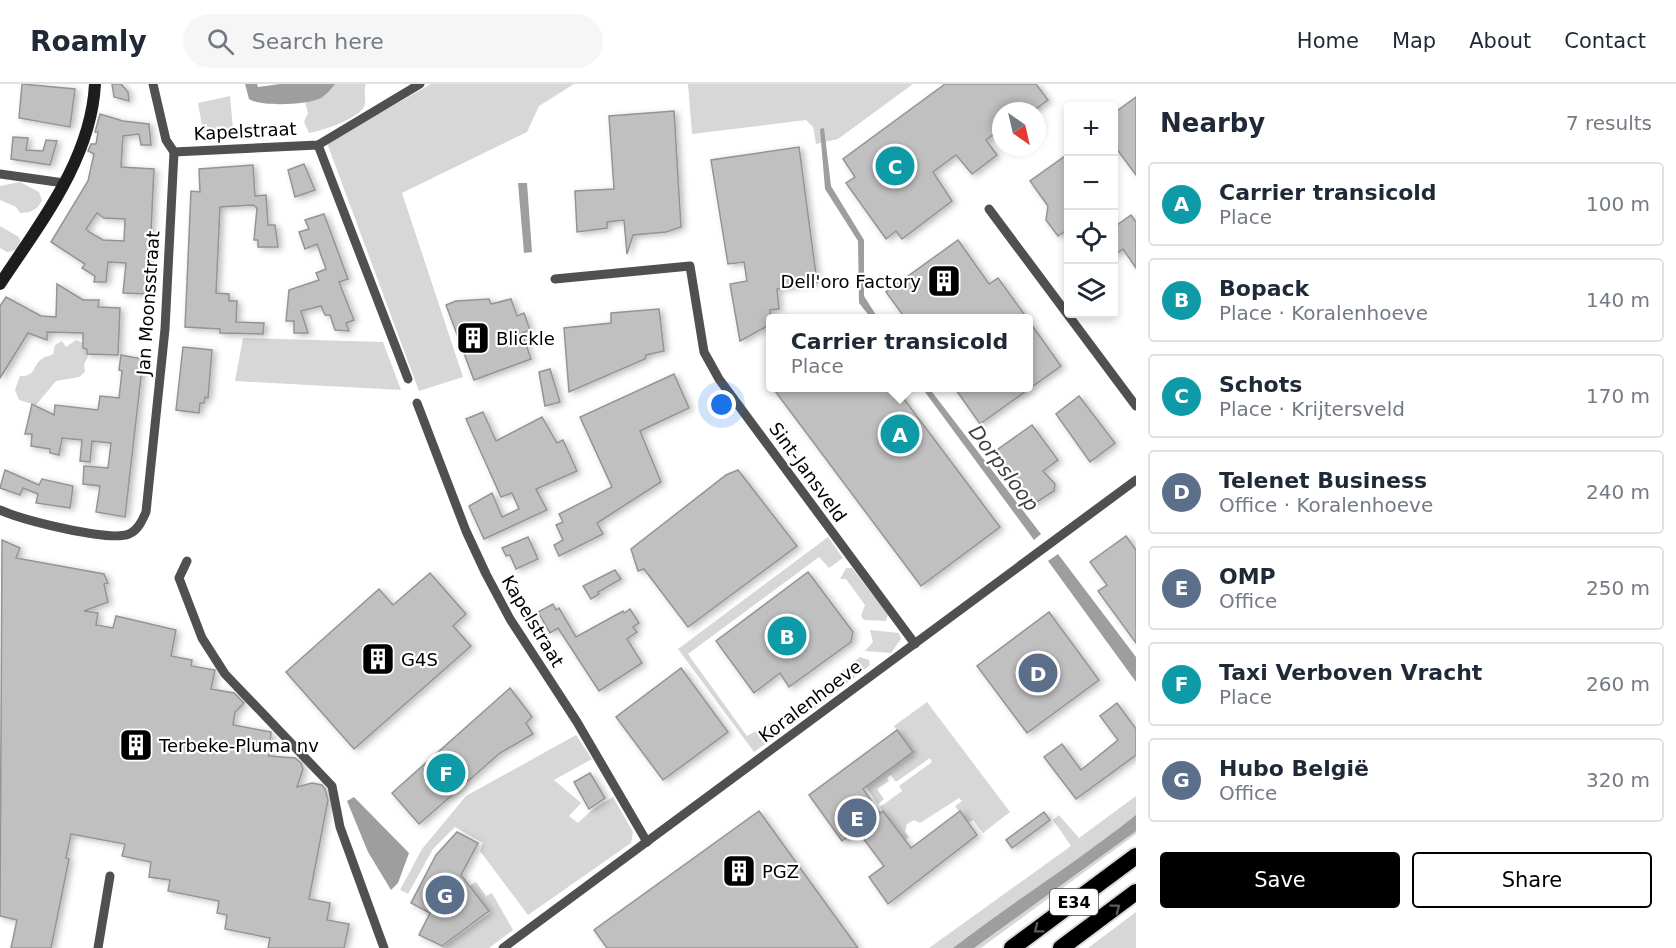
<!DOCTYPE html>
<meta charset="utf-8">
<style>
body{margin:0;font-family:"DejaVu Sans",sans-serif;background:#f6f6f7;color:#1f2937}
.controls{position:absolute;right:18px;top:18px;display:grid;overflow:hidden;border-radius:6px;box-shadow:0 3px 9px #0003}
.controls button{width:54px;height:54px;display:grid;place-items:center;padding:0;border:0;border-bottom:2px solid #e0e1e3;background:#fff;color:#1f2937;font:30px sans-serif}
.compass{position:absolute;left:992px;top:18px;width:54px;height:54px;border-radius:50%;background:#fff;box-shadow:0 3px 9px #0003;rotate:146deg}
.you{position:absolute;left:722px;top:321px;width:21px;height:21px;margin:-15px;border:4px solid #fff;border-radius:50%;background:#1a73e8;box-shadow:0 0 0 9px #1a73e833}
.badge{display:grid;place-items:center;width:39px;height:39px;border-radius:50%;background:#000;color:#fff;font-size:20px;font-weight:700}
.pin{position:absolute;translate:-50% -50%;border:3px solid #fff;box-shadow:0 2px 6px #0006}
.popup{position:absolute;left:766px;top:230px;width:267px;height:78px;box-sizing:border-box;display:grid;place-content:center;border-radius:6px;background:#fff;filter:drop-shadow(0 2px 4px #0005);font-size:20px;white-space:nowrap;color:#747a83}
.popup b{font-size:22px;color:#1f2937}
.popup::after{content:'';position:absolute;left:50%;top:100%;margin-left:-12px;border:12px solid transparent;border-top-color:#fff}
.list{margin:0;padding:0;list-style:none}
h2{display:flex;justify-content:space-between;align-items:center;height:78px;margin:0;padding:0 24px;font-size:26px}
h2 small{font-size:20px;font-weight:400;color:#747a83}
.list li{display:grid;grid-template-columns:39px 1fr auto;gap:18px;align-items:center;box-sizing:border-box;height:84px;margin:0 12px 12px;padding:0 12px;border:2px solid #e0e1e3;border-radius:6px}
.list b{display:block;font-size:22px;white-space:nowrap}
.list p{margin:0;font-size:20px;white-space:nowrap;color:#747a83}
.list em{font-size:20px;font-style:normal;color:#747a83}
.actions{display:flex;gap:12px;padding:18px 24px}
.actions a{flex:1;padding:14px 0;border:2px solid #000;border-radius:6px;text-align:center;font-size:21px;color:#000}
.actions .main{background:#000;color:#fff}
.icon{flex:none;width:33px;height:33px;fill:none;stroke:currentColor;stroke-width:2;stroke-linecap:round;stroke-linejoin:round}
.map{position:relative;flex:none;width:1136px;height:864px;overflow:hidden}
header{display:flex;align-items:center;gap:36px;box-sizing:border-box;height:84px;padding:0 30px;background:#fff;border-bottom:2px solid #e0e1e3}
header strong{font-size:28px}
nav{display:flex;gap:33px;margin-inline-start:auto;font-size:21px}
.search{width:420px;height:54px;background:#f6f6f7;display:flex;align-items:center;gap:15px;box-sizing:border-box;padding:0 21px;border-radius:33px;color:#747a83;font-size:22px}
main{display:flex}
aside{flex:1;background:#fff}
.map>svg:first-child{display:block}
.green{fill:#d7d7d7}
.water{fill:#9e9e9e}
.building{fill:#c0c0c0;stroke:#949494;stroke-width:1.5;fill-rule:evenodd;filter:url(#shadow)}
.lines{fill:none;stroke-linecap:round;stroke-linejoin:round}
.highway-casing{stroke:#dbdbdb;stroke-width:20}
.street{stroke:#505050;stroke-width:9}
.secondary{stroke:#1d1d1d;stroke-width:12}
.highway{stroke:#000;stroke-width:16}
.oneway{stroke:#595959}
.labels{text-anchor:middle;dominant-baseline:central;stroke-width:4.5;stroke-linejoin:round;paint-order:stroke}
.shield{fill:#fff;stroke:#4c4c4c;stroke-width:1.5}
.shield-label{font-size:16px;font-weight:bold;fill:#000}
.street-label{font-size:18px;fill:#000;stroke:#fff}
.poi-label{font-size:18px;fill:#000;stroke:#fff;text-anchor:start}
.water-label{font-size:20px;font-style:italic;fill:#3f3f3f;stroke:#fff}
</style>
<header>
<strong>Roamly</strong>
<div class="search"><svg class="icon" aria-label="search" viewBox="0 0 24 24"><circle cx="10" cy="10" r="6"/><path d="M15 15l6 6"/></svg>Search here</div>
<nav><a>Home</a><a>Map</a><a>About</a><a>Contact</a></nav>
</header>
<main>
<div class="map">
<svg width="1136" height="864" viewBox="0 0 1136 864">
<defs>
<filter id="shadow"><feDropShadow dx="3.5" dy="2" stdDeviation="3" flood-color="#0004"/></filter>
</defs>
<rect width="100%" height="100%" fill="#fff"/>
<g class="green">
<path d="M318,0H366C363,7 367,16 364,23C357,35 322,47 309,49L304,38L308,29L303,11Z"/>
<path d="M431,0H574L539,22L527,48L402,109L463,293L419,307L327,59Z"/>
<path d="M688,0H913L838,55L816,60L813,43L806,36L692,50Z"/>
<path d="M230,12L233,45L203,48L198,19Z"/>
<path d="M20,98L39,108L42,116C38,126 30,129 20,129L16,123L0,116V102Z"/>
<path d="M0,142L19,153L21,161L17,166L7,168L0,164Z"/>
<path d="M243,254L383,258L401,306L235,297Z"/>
<path d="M76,256L85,260L88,272L84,281L85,288L79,293L56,297L36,321L19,316L15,306L20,292C37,293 32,280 43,274C47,272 50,272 53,270L55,261L62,257L66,263Z"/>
<path d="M828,453L843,474L829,484L819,473L688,570L747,652L774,637L781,643L780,649L754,668L678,565Z"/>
<path d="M846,484H852L888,531L886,537L864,536L861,532L865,521L846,495H840Z"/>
<path d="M870,546L899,549L901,555L891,569L865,567L873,558Z"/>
<path d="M860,573L869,576L870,581L813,626L805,625L800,620Z"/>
<path d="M927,618L1010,728L983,749L973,736L968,739L955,722L962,717L959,714L920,739L914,736L907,740L905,748L909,753L905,756L880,723L902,707L899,702L932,678L930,674L896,698L891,691L887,694L889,697L877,705L884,715L878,720L866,703L913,668L894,642Z"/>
<path d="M576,651L592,675L554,696L581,719L569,732L578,739L592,726L613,713L633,748L631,759L528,831L480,767L483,759L455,743L433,765L408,810L400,806L422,765L466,712Z"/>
<path d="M1136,712V750L981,864H929L1071,762L1053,736L1059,731L1079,754Z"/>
<path d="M476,798L486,812L492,809L513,846L489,864H441L490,829L469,802Z"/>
<path d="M1136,828V864H1088Z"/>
</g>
<g class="water">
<path d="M245,0H257L258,3L280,0H335C331,5 327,10 321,14C308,21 260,23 249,15Z"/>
<path d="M824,44L831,102L864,156V212L878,234H871L859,219L858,157L825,105L820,45Z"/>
<path d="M518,99H527L532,168L524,169Z"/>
<path d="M922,304H929L1041,450L1034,456Z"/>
<path d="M1058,470L1136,573V598L1048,477Z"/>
<path d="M354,713L409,769L398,799L391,806L368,768L347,717Z"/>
<path d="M1136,731V747L974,864H953C1013,818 1077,778 1136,731Z"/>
</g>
<g class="building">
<path d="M22,0L75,5L70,43L19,34Z"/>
<path d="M112,0H121L128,8L129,17L114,13Z"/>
<path d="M945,0H1036L1048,16L1033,27H1001V45L986,56L997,71L972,90L956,71L933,88L952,117L902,155L896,147L886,155L846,99L855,93L843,75Z"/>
<path d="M1136,13V91L1113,60V30Z"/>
<path d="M674,27L681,143L666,148L633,151L627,170L624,136L607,138V144L577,148L575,107L614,105L609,32Z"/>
<path d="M100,30L123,37L149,40L151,61H141L139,50L123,52L121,83L154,85L148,210L123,209L126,179L108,178L106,198H94L95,192L82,184L85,180L51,158L88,97L94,70L88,67L91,60H96L98,48H95ZM97,129L104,134L125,135L124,157L103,156L89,148L86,145Z"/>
<path d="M13,53L28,54L26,66L43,67L46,56L57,57L50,81L11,75Z"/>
<path d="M799,63L817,198L777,205L779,225L770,226L771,240L740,257L730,200L747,197L744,178L728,180L711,76Z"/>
<path d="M1068,70V145L1058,152L1046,136L1048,122L1030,97Z"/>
<path d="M304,80L315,106L295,113L288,86Z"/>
<path d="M253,81L255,112L266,111L268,141H275L278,163H258V156H254L257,124L253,121L220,123L216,209L229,210V217H237L236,238L264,239L263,250L220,249V245L185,243L191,107L200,108L199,85Z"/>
<path d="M324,130L348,195L339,198L354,236L346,239L349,247L335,246L330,231H325L321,222L301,227L308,249H294V237H286L289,206L319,196L316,189L326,185L317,160L305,165L299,148L309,145L305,136Z"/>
<path d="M1131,131L1136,138V184L1123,165L1113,172V144Z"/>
<path d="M958,156L989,200L998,194L1027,234H905L886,208Z"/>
<path d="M57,200L83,216H99L98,223L120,224L118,271L87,270V265L83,264V249L47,248V256L28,249L0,294V222L6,213L41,232L56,233Z"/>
<path d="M489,215L491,220L511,215L517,232L524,229L530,246L522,249L531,275L474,296L446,221L456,217Z"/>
<path d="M659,225L664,267L646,271L645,275L569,308L564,244L611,239V229Z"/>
<path d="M1029,237L1061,282L980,340L954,303H1029Z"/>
<path d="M183,263L212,266L208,314L205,313L204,319H200L199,329L176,326Z"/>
<path d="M121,271L143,275L125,433L96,428L100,402L83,400L84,382L108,384L111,359L92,357L90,378L80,377L82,356L62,354L59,371L50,369V365L31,362L32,350H25L32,320L54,331L55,321L98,326L100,312L119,314L122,287L119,286Z"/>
<path d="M550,285L560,318L545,322L539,288Z"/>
<path d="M674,290L689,324L640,347L661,398L597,439L603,450L559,472L554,461L563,456L556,441L563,438L559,430L612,403L580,333Z"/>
<path d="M772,303H895L1000,443L921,502Z"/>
<path d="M1079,312L1115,359L1090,378L1056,330Z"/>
<path d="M483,328L496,357L542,333L557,359L563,356L577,387L536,405L547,426L484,455L469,422L492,409L502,433L519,425L512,409L501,413L466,335Z"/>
<path d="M1032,341L1058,376L1043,387L1055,400L1054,407L1032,421L994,368Z"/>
<path d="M5,386L39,401L42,395L73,402L70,424L36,419L38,410L23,404L20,411L0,404Z"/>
<path d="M738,386L797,462L688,543L644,485L638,487L631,465L726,391Z"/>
<path d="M1126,452L1136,466V559L1098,507L1107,501L1090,478Z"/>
<path d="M528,453L538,475L516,485L510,471L506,472L502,464Z"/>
<path d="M2,456L20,464L16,474L104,490L108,499L104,500L108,518L84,527L98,529L96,541L113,544L116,532L176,546L171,572L192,576L191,582L215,586L211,605L234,609L244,619L235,628L233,641L271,648L269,672L295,674L301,679L303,685L297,703L312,699L322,701L325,705L328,716L309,815L330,819L327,836L349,840L344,864H268L270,854L225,845L227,831L217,829L219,817L168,807L170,796L149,793L151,778L122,772L125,760L71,750L66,774L69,775L51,864H11L17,836L0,832Z"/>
<path d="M615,486L621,495L598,508L599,510L591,515L583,502Z"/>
<path d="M808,488L853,548L851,558L789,603L780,589L754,609L716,557Z"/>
<path d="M430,489L466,530L453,542L471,562L354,665L286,588L379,505L393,521Z"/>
<path d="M553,520L556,526L559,524L576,553L623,527L624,529L630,525L639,539L633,543L637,548L627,555L642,579L599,607L558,544L550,549L538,528Z"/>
<path d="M1049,528L1099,596L1027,649L977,582Z"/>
<path d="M681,584L728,648L663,696L616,633Z"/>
<path d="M510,604L532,633L526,639L533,650L500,669L419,740L392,709Z"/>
<path d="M1117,619L1136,645V671L1076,715L1044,673L1062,660L1081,686L1118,656L1100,632Z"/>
<path d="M897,646L913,668L863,705L880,729L883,727L911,764L960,727L977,751L888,820L869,793L884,782L857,746L842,757L809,711Z"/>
<path d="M590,689L605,714L589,725L574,698Z"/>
<path d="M759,727L858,864H607L594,846Z"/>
<path d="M1044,728L1050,736L1012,764L1006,756Z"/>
<path d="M457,748L478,759L461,791L489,827L442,862L419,851L430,829L411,819L436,771Z"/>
</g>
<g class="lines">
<defs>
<g id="highway">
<path d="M1012,864L1136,772"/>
<path d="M1061,864L1136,808"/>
</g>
</defs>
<use href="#highway" class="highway-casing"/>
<g class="street">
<path d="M318,61L408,295"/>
<path d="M174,68L318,61L420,0"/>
<path d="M0,90L64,99"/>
<path d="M989,125L1136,322"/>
<path d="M555,195L690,182L704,268L719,295L915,560"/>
<path d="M417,319L466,447L486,490L510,535L577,638L647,758"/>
<path d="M0,426C23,436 108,458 129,450C138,446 142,437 146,428L165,245L174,68L166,56L153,0"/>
<path d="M187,477L179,494L202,554L225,590L332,702L340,743L384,864"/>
<path d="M98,864L110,792"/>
<path d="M503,864L1136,396"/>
</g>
<path class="secondary" d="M0,200C40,139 91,76 95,0"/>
<use href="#highway" class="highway"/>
</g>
<defs><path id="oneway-chevron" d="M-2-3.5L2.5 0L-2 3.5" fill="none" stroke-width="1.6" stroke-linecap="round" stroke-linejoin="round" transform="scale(1.5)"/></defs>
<g class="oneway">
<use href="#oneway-chevron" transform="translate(1116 824) rotate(-37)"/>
<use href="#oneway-chevron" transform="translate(1038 845) rotate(143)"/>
</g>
<defs>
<symbol id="building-square" viewBox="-11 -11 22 22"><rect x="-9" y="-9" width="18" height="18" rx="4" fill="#000" stroke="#fff"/><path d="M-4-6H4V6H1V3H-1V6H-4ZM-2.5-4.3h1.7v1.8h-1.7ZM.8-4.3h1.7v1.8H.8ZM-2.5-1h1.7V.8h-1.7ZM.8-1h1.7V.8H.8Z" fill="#fff"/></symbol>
</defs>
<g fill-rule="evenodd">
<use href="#building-square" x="925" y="178" width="38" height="38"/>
<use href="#building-square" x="454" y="235" width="38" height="38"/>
<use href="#building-square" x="359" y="556" width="38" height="38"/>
<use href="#building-square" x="117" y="642" width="38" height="38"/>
<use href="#building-square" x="720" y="768" width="38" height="38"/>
</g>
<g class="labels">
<rect class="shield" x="1050" y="805" width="48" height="26" rx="4.5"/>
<g class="shield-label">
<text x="1074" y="818">E34</text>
</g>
<g class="street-label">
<text transform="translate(245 47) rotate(-3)">Kapelstraat</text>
<text transform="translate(148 219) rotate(-86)">Jan Moonsstraat</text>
<text transform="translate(808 388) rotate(54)">Sint-Jansveld</text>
<text transform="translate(533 537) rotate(59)">Kapelstraat</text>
<text transform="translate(810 617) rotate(-37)">Koralenhoeve</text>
</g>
<g class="poi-label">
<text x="921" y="197" text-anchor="end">Dell'oro Factory</text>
<text x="496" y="254">Blickle</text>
<text x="401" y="575">G4S</text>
<text x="159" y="661">Terbeke-Pluma nv</text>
<text x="762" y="787">PGZ</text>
</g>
<g class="water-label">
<text transform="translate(1004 384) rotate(53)">Dorpsloop</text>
</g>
</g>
</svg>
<div class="controls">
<button>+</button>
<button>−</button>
<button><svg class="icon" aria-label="locate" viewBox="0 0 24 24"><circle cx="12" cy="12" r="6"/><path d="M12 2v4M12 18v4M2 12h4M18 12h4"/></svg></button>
<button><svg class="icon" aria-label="layers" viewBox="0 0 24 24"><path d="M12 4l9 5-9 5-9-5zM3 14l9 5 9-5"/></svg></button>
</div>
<svg class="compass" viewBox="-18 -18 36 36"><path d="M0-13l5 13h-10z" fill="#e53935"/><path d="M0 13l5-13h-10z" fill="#747a83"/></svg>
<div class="you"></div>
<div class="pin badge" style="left:900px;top:350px;background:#0f9aa8">A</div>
<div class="popup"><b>Carrier transicold</b>Place</div>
<div class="pin badge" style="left:787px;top:552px;background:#0f9aa8">B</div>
<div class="pin badge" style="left:895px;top:82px;background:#0f9aa8">C</div>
<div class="pin badge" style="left:1038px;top:589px;background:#5c6f8a">D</div>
<div class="pin badge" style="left:857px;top:734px;background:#5c6f8a">E</div>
<div class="pin badge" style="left:446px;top:689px;background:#0f9aa8">F</div>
<div class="pin badge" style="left:445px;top:811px;background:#5c6f8a">G</div>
</div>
<aside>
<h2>Nearby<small>7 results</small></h2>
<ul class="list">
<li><span class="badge" style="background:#0f9aa8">A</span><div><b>Carrier transicold</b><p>Place</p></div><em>100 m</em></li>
<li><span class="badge" style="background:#0f9aa8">B</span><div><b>Bopack</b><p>Place · Koralenhoeve</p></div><em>140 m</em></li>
<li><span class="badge" style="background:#0f9aa8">C</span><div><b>Schots</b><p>Place · Krijtersveld</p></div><em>170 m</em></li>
<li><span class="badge" style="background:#5c6f8a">D</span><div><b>Telenet Business</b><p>Office · Koralenhoeve</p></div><em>240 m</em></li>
<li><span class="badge" style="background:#5c6f8a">E</span><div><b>OMP</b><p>Office</p></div><em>250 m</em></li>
<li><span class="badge" style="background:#0f9aa8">F</span><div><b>Taxi Verboven Vracht</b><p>Place</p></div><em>260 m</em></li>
<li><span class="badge" style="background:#5c6f8a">G</span><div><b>Hubo België</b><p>Office</p></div><em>320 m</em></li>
</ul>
<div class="actions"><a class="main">Save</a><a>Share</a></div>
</aside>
</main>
